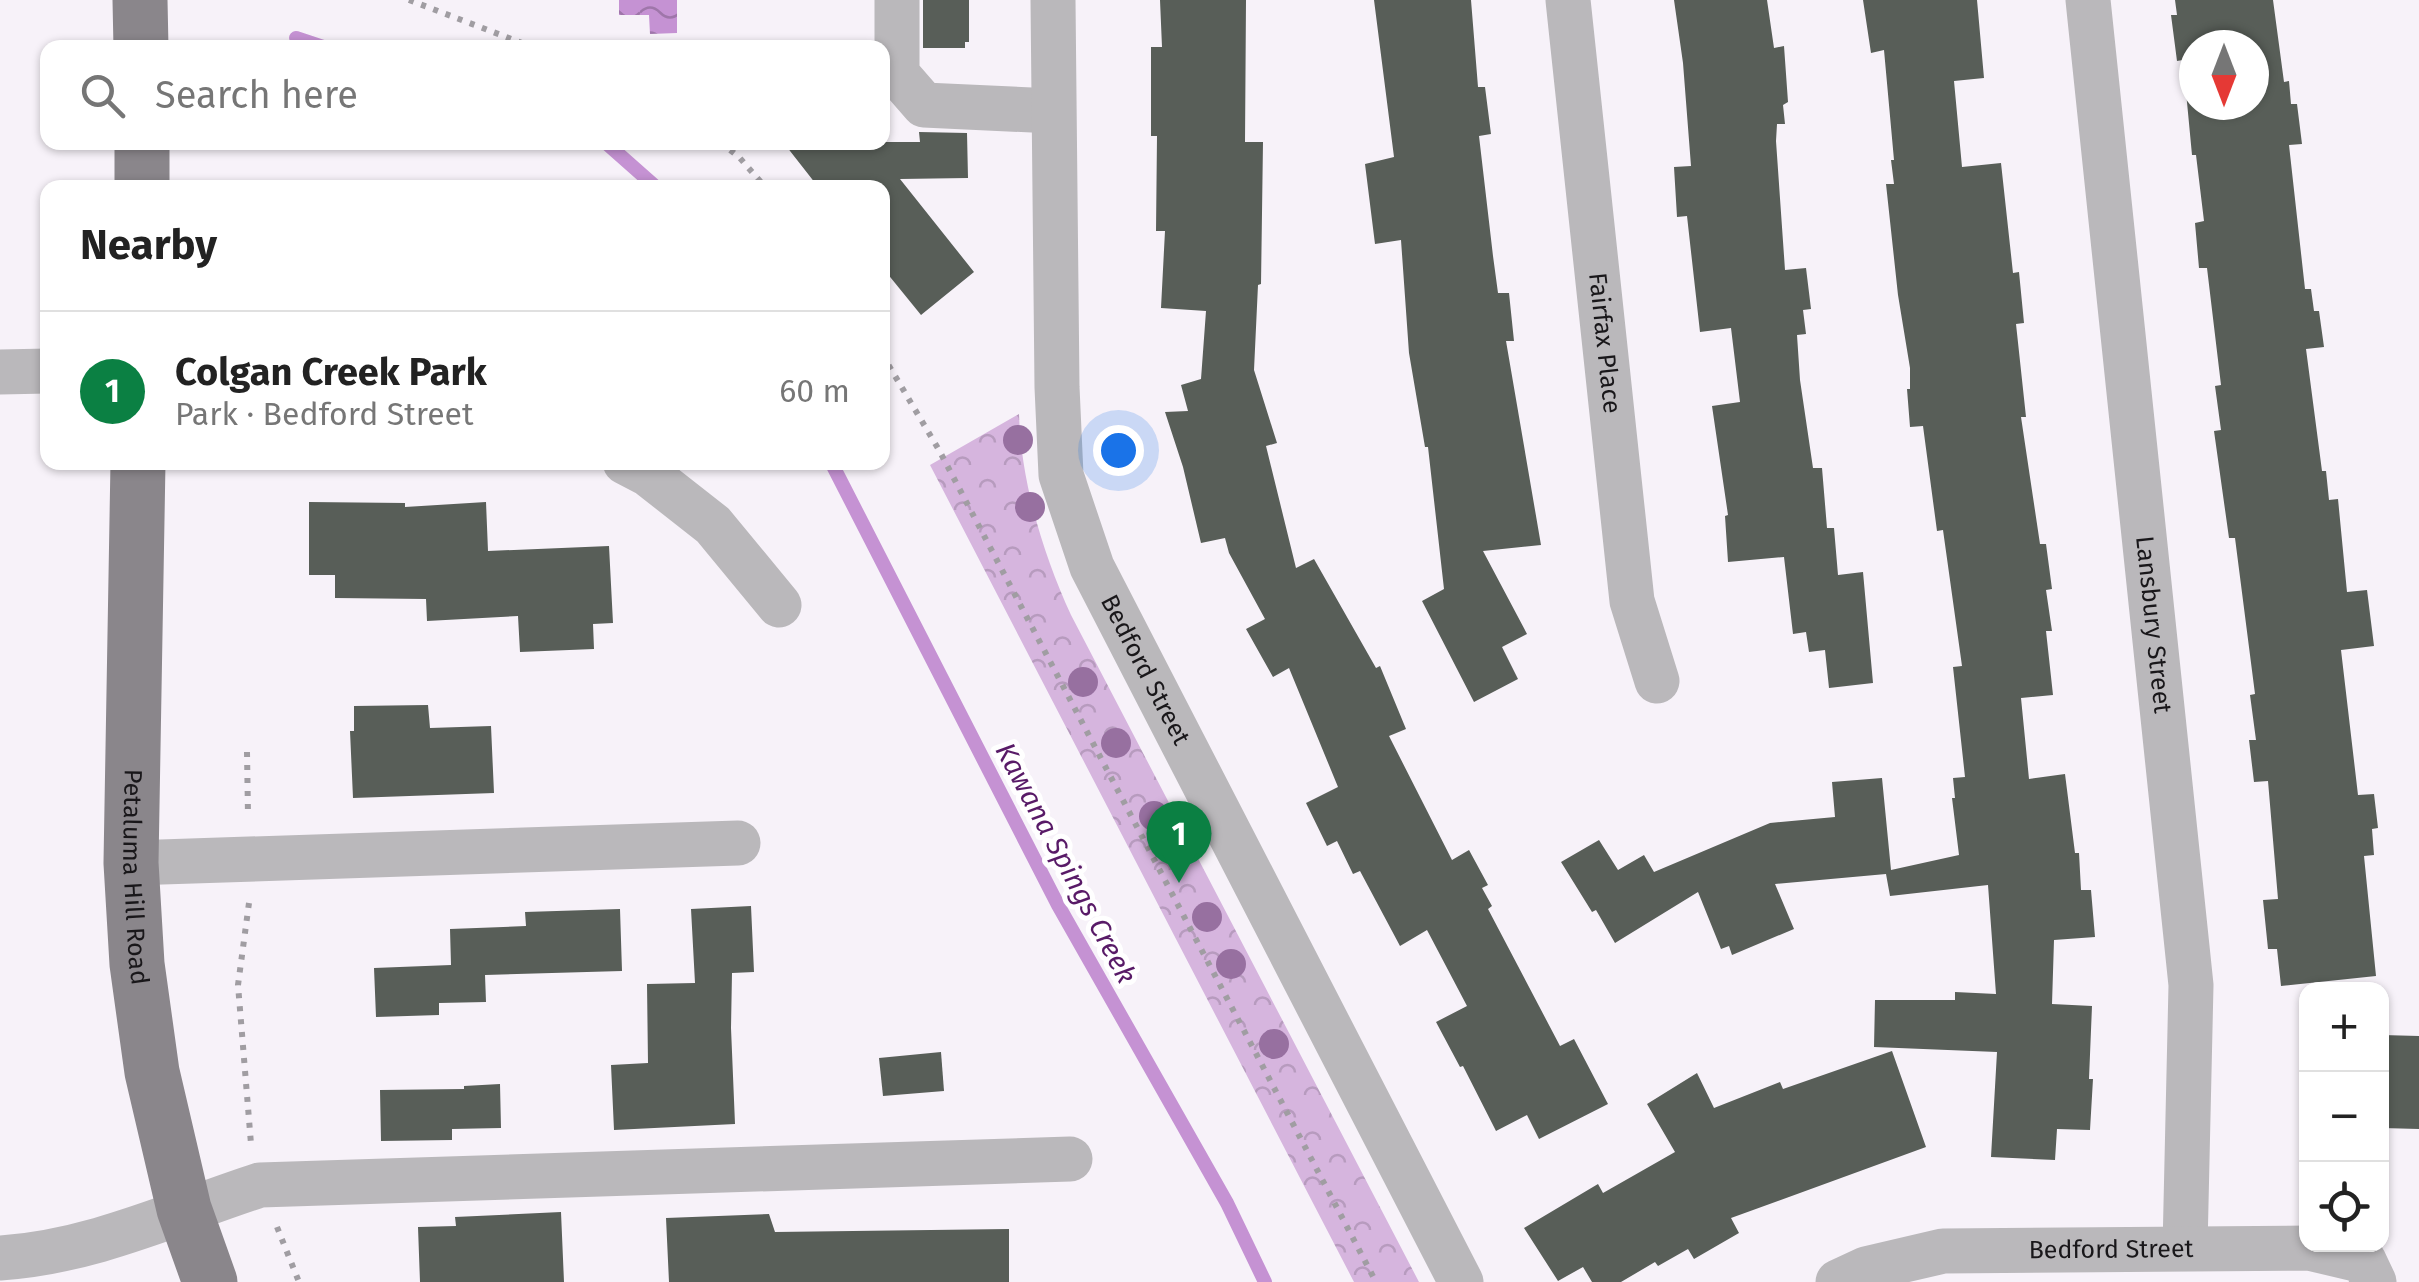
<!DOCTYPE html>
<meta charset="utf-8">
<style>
body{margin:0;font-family:"Fira Sans",sans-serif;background:#f6f6f6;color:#222}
.controls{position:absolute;right:30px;bottom:30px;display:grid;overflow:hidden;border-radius:20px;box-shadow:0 2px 8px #0004}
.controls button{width:90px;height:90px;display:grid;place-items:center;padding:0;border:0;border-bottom:2px solid #e0e0e0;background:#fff;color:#222;font:50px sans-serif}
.compass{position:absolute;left:2179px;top:30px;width:90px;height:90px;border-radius:50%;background:#fff;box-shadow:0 2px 8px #0004;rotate:180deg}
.you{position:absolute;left:1118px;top:450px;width:35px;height:35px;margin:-25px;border:8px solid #fff;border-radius:50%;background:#1a73e8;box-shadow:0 0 0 15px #1a73e833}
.badge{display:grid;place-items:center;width:65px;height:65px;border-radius:50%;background:#0b8043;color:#fff;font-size:32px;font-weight:700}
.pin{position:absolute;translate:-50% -82px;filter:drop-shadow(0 2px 5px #0008)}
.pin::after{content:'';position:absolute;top:52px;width:35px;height:30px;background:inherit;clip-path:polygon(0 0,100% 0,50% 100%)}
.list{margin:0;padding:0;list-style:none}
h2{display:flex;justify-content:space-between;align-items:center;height:130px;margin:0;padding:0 40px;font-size:42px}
h2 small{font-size:32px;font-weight:400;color:#767676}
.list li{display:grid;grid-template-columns:65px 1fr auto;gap:30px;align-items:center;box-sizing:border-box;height:160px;padding:0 40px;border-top:2px solid #e0e0e0}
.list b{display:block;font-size:38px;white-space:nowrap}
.list p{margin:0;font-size:32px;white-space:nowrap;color:#767676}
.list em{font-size:32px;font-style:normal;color:#767676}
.icon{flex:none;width:55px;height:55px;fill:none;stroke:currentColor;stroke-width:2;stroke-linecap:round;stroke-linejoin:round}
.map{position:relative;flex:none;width:2419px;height:1282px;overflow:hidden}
.search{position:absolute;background:#fff;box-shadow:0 2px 8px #0004;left:40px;top:40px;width:850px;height:110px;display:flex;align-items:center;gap:25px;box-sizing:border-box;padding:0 35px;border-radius:20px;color:#767676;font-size:38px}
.panel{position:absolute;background:#fff;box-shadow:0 2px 8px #0004;left:40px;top:180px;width:850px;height:290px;border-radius:20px}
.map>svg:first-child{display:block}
.park{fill:url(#park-crowns)}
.water{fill:url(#water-waves)}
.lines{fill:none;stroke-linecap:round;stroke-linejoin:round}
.stream{stroke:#c592d3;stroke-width:14}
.building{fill:#585e58;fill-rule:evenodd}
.path{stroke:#a09da2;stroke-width:6;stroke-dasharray:5 8;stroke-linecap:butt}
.minor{stroke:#bab8bb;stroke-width:45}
.major{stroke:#8a868b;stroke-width:55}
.tree{fill:#9770a0}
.labels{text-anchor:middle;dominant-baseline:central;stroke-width:10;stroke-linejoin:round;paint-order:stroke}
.street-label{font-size:25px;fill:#19171a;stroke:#fff}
.water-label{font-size:28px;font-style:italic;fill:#581a67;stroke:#fff}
</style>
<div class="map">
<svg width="2419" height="1282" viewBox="0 0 2419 1282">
<defs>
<pattern id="park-crowns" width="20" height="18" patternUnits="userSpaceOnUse" patternTransform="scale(2.5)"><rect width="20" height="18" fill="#d6b5de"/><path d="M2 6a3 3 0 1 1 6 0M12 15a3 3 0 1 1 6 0" fill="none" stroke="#b79bbe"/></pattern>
<pattern id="water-waves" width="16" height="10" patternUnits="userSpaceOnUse" patternTransform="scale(2.5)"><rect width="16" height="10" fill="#c592d3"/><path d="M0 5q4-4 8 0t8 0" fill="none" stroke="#9f76aa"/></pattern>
</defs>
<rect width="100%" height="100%" fill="#f7f2f9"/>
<path class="park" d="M1019,414C1021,482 1043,554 1071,615L1419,1282H1354L930,465Z"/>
<path class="water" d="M619,0H677V33L650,34L649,15H619Z"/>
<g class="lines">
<g class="stream">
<path d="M296,38L326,48"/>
<path d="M605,142L657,188"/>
<path d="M831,462L1058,905L1227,1203L1265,1282"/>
</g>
</g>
<g class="building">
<path d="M923,0H969V42H965V48H923Z"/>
<path d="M1160,0H1246L1245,142H1263L1261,284L1258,285L1254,370L1277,443L1266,446L1296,568L1314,559L1376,668L1380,666L1406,729L1389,736L1452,860L1469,850L1488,885L1482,888L1492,906L1488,909L1560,1046L1574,1039L1608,1104L1539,1139L1527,1115L1496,1131L1463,1066L1460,1067L1436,1022L1467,1006L1427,930L1400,946L1360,871L1353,874L1337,841L1327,846L1306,803L1338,787L1289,668L1273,677L1246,629L1265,619L1229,553L1225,538L1201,543L1183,467L1165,412L1188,411L1181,385L1201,379L1206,311L1161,308L1165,231H1156L1157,136H1151V47H1162Z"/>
<path d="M1374,0H1471L1478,87H1485L1491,134L1479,136L1493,256L1498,293H1509L1514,341H1506L1541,545L1483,551L1527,634L1502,647L1518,679L1474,702L1422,601L1444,589L1428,447H1425L1409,353L1401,240L1375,244L1365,164L1394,157Z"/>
<path d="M1674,0H1767L1774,48L1784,46L1788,102L1783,105L1785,124H1777L1776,141L1785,270L1806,268L1811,309L1803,310L1806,334L1797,335L1800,380L1813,468H1822L1827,528H1834L1838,575L1863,572L1873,683L1829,688L1825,650L1809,652L1806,632L1793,634L1784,557L1728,562L1725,516L1728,515L1712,406L1740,402L1731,328L1700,332L1687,216L1677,217L1674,167L1691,166L1683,63Z"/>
<path d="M1863,0H1977L1984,78L1954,81L1962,167L2001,163L2013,273L2019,272L2024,323L2016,324L2026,417H2021L2040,544H2046L2052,589L2046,590L2052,631H2046L2053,695L2021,698L2029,779L2065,774L2075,853H2079L2081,890H2091L2095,937L2054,940L2052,1004L2092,1006L2089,1079H2093L2090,1130L2057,1129L2055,1160L1991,1157L1997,1052L1874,1047L1875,1000H1955V992L1996,994L1988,885L1890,896L1886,874L1775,884L1794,929L1732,955L1729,946L1721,949L1698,892L1615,943L1596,910L1592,912L1561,862L1599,840L1618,870L1644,855L1654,872L1770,823L1835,817L1832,782L1882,778L1891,870L1959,855L1952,798H1955L1953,778L1965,777L1953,667L1962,666L1943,530L1937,531L1923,426L1910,427L1907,389H1910V368L1898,295L1886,184H1894L1891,160H1894L1884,50L1871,53Z"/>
<path d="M2175,0H2273L2284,82L2289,81L2291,104H2297L2302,144L2289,145L2305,289H2311L2314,311H2319L2324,347L2306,349L2322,471H2326L2329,500L2338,499L2347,592L2367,590L2374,646L2341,650L2358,795L2374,794L2378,828L2372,829L2374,855L2364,856L2376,976L2281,986L2277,949H2268L2263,900L2278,899L2268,781L2254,782L2249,740H2256L2250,695L2255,694L2235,538H2229L2214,431L2221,430L2215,386L2221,385L2207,268H2199L2195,223L2204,221L2196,155H2192L2183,60L2177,61L2171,15H2177ZM2194,45H2254V105H2194Z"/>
<path d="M919,132L967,133L968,178L900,179L974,272L921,315L882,267V188H819L783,142H920Z"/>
<path d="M309,502L405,503V507L486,502L488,551L609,546L613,623L593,624L594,649L520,652L518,616L427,621L426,599L335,598V575H309Z"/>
<path d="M428,705L430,728L491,726L494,793L353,798L350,731H354V706Z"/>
<path d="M751,906L754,972L732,973L731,1028L735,1124L614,1130L611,1065L648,1063L647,984L695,983L691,909Z"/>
<path d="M620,909L622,971L485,975L486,1002L439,1003V1015L376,1017L374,968L451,965L450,929L526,926L525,912Z"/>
<path d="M2382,1035L2419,1036V1129L2382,1128Z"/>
<path d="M1892,1051L1926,1147L1731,1218L1739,1233L1694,1259L1688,1249L1658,1266L1655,1262L1621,1282H1592L1583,1267L1558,1281L1524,1228L1598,1184L1603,1193L1675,1152L1647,1104L1697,1073L1714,1108L1780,1082L1783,1089Z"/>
<path d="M941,1052L944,1091L883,1096L879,1058Z"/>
<path d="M500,1084L501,1128L452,1129V1140L381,1141L380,1090L464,1089V1086Z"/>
<path d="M561,1212L564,1282H420L418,1227L456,1226L455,1217Z"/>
<path d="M769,1214L775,1232L1009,1229V1282H669L666,1218Z"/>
</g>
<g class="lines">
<g class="path">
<path d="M409,0L535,48"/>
<path d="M720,142L739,157L766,188"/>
<path d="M882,354L939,450L1376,1282"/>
<path d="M247,752L248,815"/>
<path d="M249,903L238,985L251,1144"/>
<path d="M277,1227L299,1282"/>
</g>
<g class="minor">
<path d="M897,0V74L924,105L1053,111"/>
<path id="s1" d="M1053,0L1057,387L1061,475L1092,567L1461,1282"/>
<path id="s2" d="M1568,0L1632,601L1657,681"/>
<path id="s3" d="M2088,0L2191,985L2185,1248"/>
<path d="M0,372L48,371"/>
<path d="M625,462L648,474L713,525L779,605"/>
<path d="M131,863L738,843"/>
<path d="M0,1258C92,1252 174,1213 260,1185L1070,1159"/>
<path id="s4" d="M1838,1282L1866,1269L1943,1251L2309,1248L2364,1261L2374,1282"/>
</g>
<g class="major">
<path d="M140,0L141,48"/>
<path d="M142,188V142"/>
<path id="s5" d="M138,462L131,863L137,964L152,1072L184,1209L210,1282"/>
</g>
</g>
<g class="tree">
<circle cx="1018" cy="440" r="15"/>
<circle cx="1030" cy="507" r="15"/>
<circle cx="1083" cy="682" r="15"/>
<circle cx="1116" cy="743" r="15"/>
<circle cx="1154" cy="816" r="15"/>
<circle cx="1207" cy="917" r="15"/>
<circle cx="1231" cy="964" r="15"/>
<circle cx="1274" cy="1044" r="15"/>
</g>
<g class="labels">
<g class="street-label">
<text stroke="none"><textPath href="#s2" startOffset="345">Fairfax Place</textPath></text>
<text stroke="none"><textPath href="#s3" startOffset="628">Lansbury Street</textPath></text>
<text stroke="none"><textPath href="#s1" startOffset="688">Bedford Street</textPath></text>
<text stroke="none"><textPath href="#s5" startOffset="415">Petaluma Hill Road</textPath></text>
<text stroke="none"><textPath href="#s4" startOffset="278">Bedford Street</textPath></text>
</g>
<g class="water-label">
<text transform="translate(1066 863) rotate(62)">Kawana Spings Creek</text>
</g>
</g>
</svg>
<div class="controls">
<button>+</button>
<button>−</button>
<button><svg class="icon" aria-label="locate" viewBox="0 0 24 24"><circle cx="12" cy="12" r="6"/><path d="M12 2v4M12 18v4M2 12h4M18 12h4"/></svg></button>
</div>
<svg class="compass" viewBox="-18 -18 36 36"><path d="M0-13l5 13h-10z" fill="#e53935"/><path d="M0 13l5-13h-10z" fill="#767676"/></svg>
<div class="you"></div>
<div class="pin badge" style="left:1179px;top:883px">1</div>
<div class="search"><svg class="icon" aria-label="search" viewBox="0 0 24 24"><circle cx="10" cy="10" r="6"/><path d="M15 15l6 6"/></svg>Search here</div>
<section class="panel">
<h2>Nearby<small></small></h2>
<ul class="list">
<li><span class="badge">1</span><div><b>Colgan Creek Park</b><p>Park · Bedford Street</p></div><em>60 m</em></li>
</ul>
</section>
</div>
